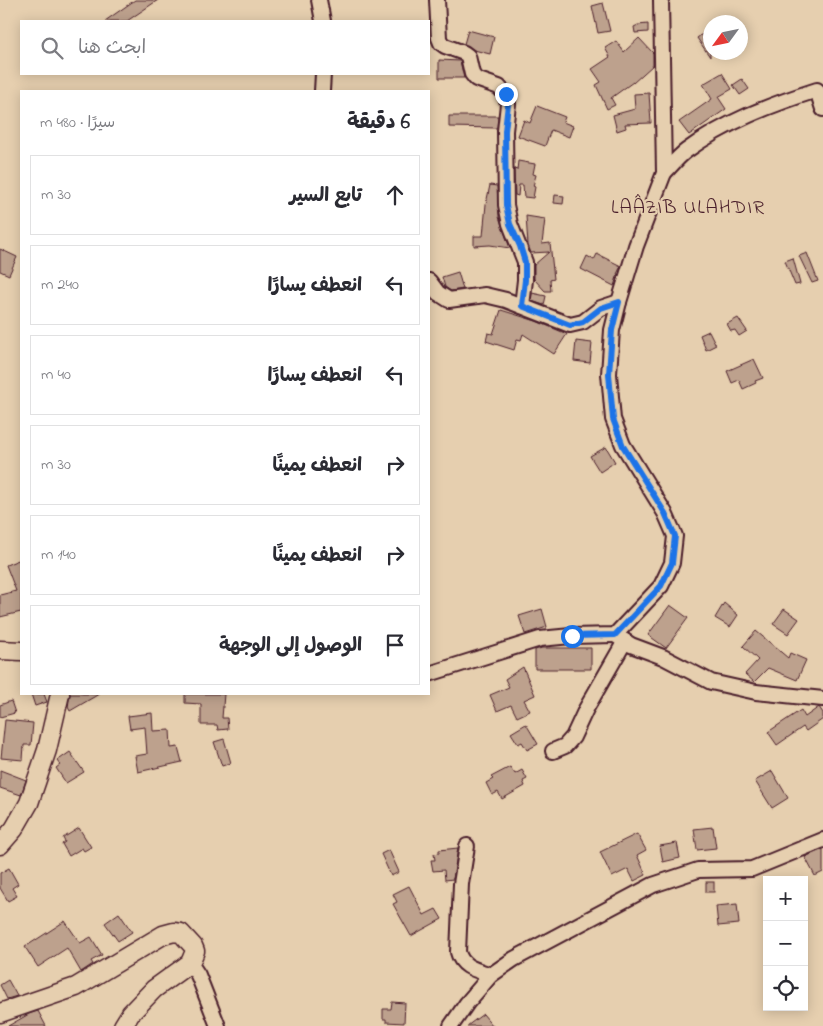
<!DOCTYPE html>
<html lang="ar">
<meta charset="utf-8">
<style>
body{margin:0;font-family:"Indie Flower","Playpen Sans Arabic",sans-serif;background:#f2f2f3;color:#2b2b33;direction:rtl}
.controls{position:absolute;right:15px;bottom:15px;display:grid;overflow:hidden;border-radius:0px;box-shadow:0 2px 12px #0003}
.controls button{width:45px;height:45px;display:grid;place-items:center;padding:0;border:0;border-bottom:1px solid #e1e1e2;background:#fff;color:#2b2b33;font:25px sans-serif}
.compass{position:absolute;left:703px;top:15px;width:45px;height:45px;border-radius:50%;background:#fff;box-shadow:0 2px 12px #0003;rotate:237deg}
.stop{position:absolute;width:15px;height:15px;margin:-11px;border:4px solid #1a73e8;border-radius:50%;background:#fff}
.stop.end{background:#1a73e8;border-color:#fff;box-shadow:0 1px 5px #0008}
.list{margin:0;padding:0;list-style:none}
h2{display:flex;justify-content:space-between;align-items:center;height:65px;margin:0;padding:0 20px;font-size:21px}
h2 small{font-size:16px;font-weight:400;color:#7c7c81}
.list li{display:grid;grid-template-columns:32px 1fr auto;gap:15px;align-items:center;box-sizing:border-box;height:80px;margin:0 10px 10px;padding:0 10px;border:1px solid #e1e1e2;border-radius:0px}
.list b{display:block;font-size:19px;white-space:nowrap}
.list em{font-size:16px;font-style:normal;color:#7c7c81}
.icon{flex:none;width:28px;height:28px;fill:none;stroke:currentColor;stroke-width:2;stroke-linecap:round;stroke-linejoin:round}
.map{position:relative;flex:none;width:823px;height:1026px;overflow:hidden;direction:ltr}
.search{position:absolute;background:#fff;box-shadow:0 2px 12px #0003;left:20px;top:20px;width:410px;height:55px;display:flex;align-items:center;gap:12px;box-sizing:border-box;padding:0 18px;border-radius:0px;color:#7c7c81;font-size:19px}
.panel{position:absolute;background:#fff;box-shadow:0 2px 12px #0003;left:20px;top:90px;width:410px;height:605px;border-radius:0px;direction:rtl}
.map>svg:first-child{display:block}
.building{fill:#bda18d;stroke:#4a1f2b}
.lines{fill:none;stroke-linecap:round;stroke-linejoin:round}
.minor-casing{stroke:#4a1f2b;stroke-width:18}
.major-casing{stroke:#4a1f2b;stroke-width:21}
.minor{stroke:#e6cfaf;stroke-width:14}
.major{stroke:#e6cfaf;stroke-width:18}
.route{stroke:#1a73e8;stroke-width:6}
.labels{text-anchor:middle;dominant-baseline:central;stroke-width:4.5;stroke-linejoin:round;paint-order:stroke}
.quarter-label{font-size:20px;letter-spacing:1px;fill:#4a1f2b;stroke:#e6cfaf}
</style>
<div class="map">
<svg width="823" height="1026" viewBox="0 0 823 1026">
<rect width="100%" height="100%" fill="#e6cfaf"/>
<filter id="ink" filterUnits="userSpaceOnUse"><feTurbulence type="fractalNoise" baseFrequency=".02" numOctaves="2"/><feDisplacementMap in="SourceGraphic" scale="10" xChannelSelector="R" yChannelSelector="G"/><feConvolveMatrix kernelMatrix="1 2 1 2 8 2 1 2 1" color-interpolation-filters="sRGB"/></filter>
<g filter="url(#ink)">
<g class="building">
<path d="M135,0H158L127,21H105Z"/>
<path d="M603,3L610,31L598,33L592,6Z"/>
<path d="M648,24V32L635,33L634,27L638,25Z"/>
<path d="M468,30L494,37L490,54L474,50L464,44Z"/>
<path d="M706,31L710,38V57L697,38Z"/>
<path d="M639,38L653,53V65L633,83V82L611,98L615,105L607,109L596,85L601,82L592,69L610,57L605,48L616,41L624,52Z"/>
<path d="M439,60L460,61L464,78H439Z"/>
<path d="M722,73L732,89L718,97L726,109L689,135L679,122L712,99L703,84Z"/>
<path d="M742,79L749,89L740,95L733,85Z"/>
<path d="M649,93L651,123L625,124L626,128L617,131L613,115L635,109L634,94Z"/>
<path d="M537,106L565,117L563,122L573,126L569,137L551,130L545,146L518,136L524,120L530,123Z"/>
<path d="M449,116H498L497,128L449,127Z"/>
<path d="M518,161L535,164L533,174L536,175L533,186L535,187L533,198L524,197L523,185H519L518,196L515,195L514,169L517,170Z"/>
<path d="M490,185L497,186L499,217L510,248L490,245L474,246V236H483L486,204Z"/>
<path d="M555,195L564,196L563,204L554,203Z"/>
<path d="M526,216L545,219L542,244L550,243L554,279L550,280L551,291H545L534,279V265L549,252L531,253L528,245Z"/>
<path d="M0,249L17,257L9,275L0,271Z"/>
<path d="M807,253L818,281L812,283L799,256Z"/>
<path d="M597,254L621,266L617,274H618L614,286L581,269L587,256L594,260Z"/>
<path d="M793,258L800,284L795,285L785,261Z"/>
<path d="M458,272L463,289L451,291L445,287L442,277Z"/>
<path d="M532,293L546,296L544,305L531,301Z"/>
<path d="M501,310L536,321L567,334L554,354L523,334L521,340L517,339L514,350L486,341L488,333L493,334Z"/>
<path d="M738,318L747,331L739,336L735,330L731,331L727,324Z"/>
<path d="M709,331L716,345L706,350L700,335Z"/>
<path d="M576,341L592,343L590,363L574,361Z"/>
<path d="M754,359L763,378L755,381L756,383L743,389L739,380L732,383L727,371Z"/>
<path d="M606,447L615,462L600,472L590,456Z"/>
<path d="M21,559V612L0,617V595L16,591L6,565Z"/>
<path d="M724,603L738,615L730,627L715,618Z"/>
<path d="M670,605L688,618L666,648L648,635Z"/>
<path d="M542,609L547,627L525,634L519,616Z"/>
<path d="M784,609L799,619L788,634L773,624Z"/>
<path d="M756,631L788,658L790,653L806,660L797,680L768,668L754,682L745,674L758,660L743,646Z"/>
<path d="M542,648H591V669H535V650Z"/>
<path d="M523,667L535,695L524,700L530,711L517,717L511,705L497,711L490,695L509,687L505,679Z"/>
<path d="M31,694H44L47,702L35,706Z"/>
<path d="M70,694H99L70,711L68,707Z"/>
<path d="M185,694H224L222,718H227L228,729L218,730L217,725H201V704L185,703Z"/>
<path d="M11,701L15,713L0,717V705Z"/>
<path d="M819,707L823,713V719L806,731L803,727L777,745L768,732L801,710L805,717Z"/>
<path d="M152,713L153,731L170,730L171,748L178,747L182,762L138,772L135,756L147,754L145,727L130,729L128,716Z"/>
<path d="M5,720L33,723L31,745H24L23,760L1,758Z"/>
<path d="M526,724L538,744L527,750L522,742L518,744L511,733Z"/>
<path d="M224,739L231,763L222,766L214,742Z"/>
<path d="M70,752L84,772L66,783L56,768L60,765L57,761Z"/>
<path d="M510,767L515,774L522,770L527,779L523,781L525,786L502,799L498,792L492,795L486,783L493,779L491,777Z"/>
<path d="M0,770L26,780L21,795L0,788Z"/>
<path d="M772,771L788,798L772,808L755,781Z"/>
<path d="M713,827L716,848L697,850L694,829Z"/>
<path d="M79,828L91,847L84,851L82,848L69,856L62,844L65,842L63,838Z"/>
<path d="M637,834L646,850L637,855L646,875L634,881L628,869L612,877L600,852Z"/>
<path d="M677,843L680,858L663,862L660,846Z"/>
<path d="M458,848L453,879L445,880L444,870L433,871L431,860H435L434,854L439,853V850Z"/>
<path d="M823,849V872L815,876L805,857Z"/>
<path d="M389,850L399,872L391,876L381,854Z"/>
<path d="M9,868L18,884L12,888L17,896L8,901L0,888V873Z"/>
<rect x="706" y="882" width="8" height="10"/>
<path d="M409,886L424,915L436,909L442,919L411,936L393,904L397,902L393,894Z"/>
<path d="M737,904L739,924L718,926L716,906Z"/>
<path d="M119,913L132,932L118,941L105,923Z"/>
<path d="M65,921L80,943L91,937L102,955L91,961L93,964L81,972L67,948L38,967L25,947Z"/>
<path d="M8,980L17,996L7,999L0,985Z"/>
<path d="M392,1002L405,1003L404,1023L386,1022V1019H383V1009H391Z"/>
<path d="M38,1011L46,1026H8L29,1014Z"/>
<path d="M483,1014L493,1026H467Z"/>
</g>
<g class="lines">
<defs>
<g id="minor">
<path d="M319,0L323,21"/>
<path d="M437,0L439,38L441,43L445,46L464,53L468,56L472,74L476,79L499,87L506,95L508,104L505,131L506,205L510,224L525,262V280L522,306"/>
<path d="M322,91L323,74"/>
<path d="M664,173C671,166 678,157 686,151C725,122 770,105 817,90L823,109"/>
<path d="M429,281L438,293L449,300L485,295L506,300L570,325L583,322L601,308L619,302"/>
<path d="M615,635L631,645L663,657L711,682L756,692L823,699"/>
<path d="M429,674L540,639L571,636L615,635L661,586L672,563L675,536L665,513L623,445L613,419L609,374L612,330L619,302L636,246L664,173L661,0"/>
<path d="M553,751L565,746L573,737L586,709L625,641"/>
<path d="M467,846L461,884L458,952C462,968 477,970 491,975"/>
<path d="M190,963L198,975L218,1026"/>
<path d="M451,1026L467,1003L491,975L514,959L653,885L698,870L752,869L823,840"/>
</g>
<g id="major">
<path d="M0,650L21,651"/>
<path d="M0,845L14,829L29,803L47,750L60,694"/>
<path d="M0,1013L76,987L163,935L174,932L181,933L193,946L195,951L190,963L154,989L131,1013L123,1026"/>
</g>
</defs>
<use href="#minor" class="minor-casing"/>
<use href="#major" class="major-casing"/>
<use href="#minor" class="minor"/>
<use href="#major" class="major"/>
</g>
</g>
<g class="lines" filter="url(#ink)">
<path class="route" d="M506,94L508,104L505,131L506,205L510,224L520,246L525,262V280L522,306L570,325L583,322L601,308L619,302L612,330L609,374L613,419L623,446L665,513L675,536L672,563L661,586L615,635L572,636"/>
</g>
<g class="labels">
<g class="quarter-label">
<text x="688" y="208">LAÂZIB ULAHDIR</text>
</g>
</g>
</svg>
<div class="controls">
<button>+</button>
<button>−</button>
<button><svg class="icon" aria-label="locate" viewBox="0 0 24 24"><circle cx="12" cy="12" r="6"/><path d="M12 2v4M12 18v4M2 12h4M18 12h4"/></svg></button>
</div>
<svg class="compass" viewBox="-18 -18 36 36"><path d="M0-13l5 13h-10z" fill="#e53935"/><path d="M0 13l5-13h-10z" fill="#7c7c81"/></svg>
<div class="stop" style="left:572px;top:636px"></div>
<div class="stop end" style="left:506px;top:94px"></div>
<div class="search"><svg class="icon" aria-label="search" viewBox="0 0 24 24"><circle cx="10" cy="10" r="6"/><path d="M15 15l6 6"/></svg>ابحث هنا</div>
<section class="panel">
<h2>6 دقيقة<small>سيرًا · 480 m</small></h2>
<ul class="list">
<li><svg class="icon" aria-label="ahead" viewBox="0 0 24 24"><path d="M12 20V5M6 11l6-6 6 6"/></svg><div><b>تابع السير</b></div><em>30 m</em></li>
<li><svg class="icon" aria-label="left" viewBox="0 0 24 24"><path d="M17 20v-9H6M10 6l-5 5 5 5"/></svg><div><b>انعطف يسارًا</b></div><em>240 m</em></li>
<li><svg class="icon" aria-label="left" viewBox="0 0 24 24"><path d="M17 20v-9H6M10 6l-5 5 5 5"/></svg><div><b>انعطف يسارًا</b></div><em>40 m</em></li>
<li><svg class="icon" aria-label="right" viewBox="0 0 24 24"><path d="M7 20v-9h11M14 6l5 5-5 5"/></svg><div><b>انعطف يمينًا</b></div><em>30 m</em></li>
<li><svg class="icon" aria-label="right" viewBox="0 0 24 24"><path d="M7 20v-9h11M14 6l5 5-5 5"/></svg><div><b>انعطف يمينًا</b></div><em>140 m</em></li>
<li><svg class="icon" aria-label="arrive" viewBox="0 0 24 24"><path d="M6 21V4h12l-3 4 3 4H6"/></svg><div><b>الوصول إلى الوجهة</b></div></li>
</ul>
</section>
</div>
